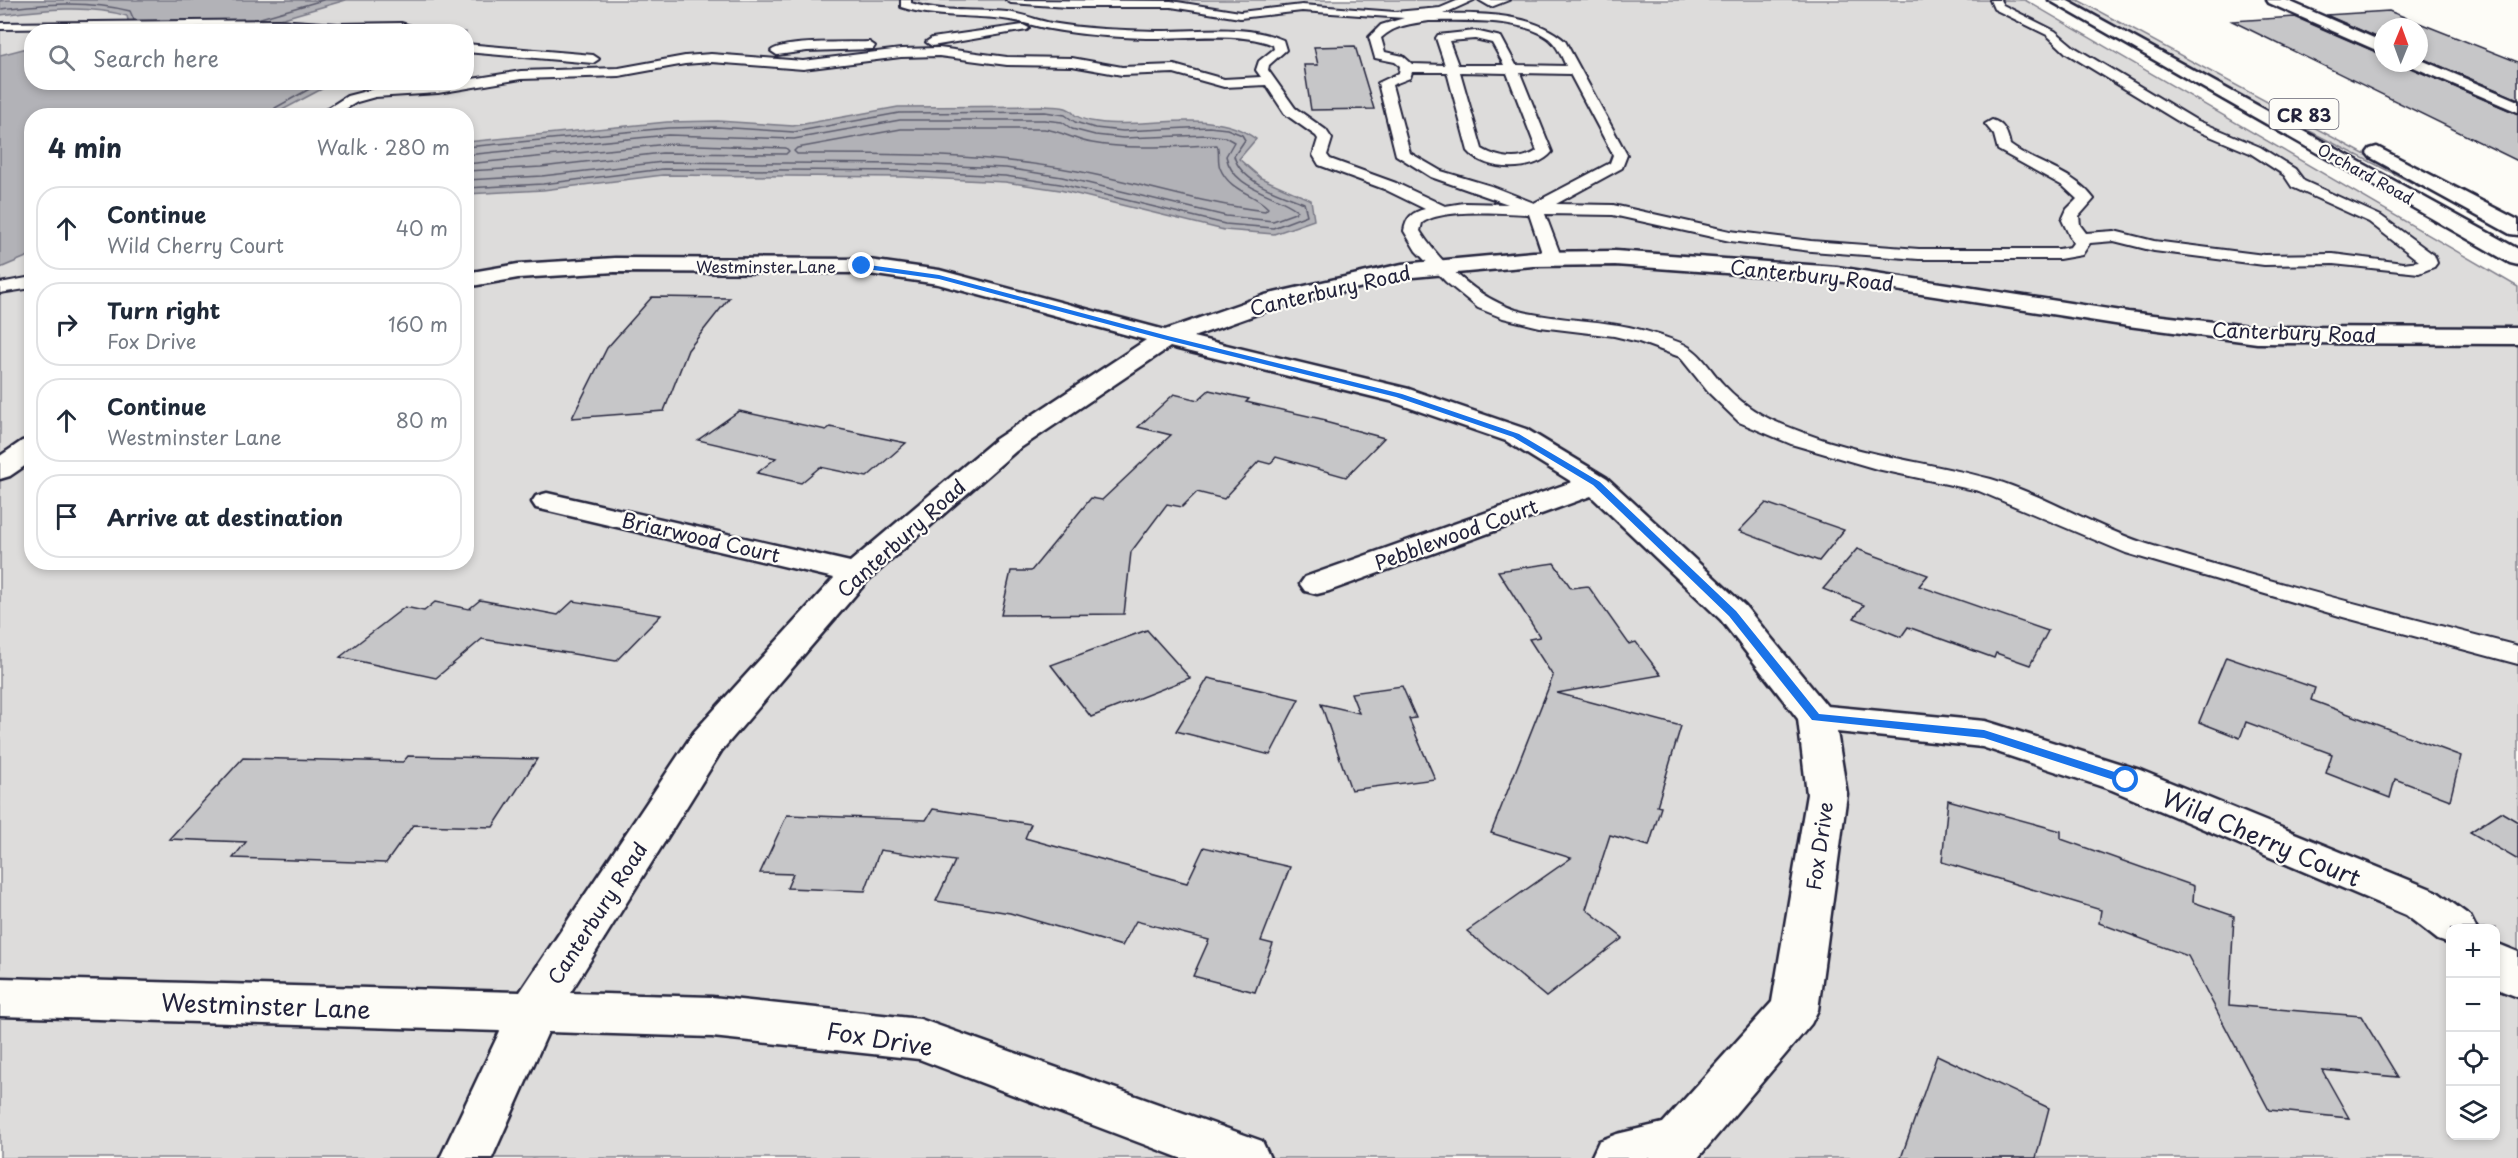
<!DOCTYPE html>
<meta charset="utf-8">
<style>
body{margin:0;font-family:"Playpen Sans",sans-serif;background:#f2f2f3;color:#1f2937}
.controls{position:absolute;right:18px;bottom:18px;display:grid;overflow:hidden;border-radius:12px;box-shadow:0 3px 9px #0003}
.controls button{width:54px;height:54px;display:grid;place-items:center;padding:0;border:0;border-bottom:2px solid #e0e1e3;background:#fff;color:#1f2937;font:30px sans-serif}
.compass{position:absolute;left:2374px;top:18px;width:54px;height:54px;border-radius:50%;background:#fff;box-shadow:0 3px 9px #0003;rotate:1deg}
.stop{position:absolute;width:18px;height:18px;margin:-14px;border:4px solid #1a73e8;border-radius:50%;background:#fff}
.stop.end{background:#1a73e8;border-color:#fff;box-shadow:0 2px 6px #0008}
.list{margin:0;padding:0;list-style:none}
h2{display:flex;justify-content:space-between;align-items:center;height:78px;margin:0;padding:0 24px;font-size:26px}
h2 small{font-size:20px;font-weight:400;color:#747a83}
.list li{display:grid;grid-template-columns:39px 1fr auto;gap:18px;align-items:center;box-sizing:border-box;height:84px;margin:0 12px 12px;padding:0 12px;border:2px solid #e0e1e3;border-radius:24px}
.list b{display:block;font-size:22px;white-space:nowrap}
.list p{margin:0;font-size:20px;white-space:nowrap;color:#747a83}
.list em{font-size:20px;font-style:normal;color:#747a83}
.icon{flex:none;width:33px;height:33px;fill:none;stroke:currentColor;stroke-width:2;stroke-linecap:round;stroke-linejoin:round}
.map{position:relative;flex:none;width:2518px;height:1158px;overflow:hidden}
.search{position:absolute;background:#fff;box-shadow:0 3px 9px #0003;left:24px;top:24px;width:450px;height:66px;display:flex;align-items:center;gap:15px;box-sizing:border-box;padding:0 21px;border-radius:24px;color:#747a83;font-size:22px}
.panel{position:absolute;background:#fff;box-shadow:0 3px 9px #0003;left:24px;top:108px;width:450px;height:462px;border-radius:24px}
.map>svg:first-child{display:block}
.green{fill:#dddcdb;stroke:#807f8b;stroke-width:1.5;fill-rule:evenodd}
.water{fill:#b2b2b7;stroke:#787885;stroke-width:1.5}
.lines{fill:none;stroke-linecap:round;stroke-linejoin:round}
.shore{stroke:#5c5c6d;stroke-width:1.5}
.building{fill:#c6c6c8;stroke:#22223b;stroke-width:1.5}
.service-casing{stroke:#22223b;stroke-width:4}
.minor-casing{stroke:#22223b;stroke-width:5}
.primary-casing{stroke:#22223b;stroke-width:5}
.service{fill:#fdfcf7;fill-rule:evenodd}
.minor{fill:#fdfcf7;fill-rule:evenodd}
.primary{fill:#fdfcf7;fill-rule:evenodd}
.route{fill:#1a73e8}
.labels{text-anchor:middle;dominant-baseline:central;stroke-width:4.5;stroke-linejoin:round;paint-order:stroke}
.far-street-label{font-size:16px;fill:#22223b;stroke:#fdfcf7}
.shield{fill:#fdfcf7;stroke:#646373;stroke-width:1.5}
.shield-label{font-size:18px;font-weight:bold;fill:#22223b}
.street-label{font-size:20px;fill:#22223b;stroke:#fdfcf7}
.near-street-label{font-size:24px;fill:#22223b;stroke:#fdfcf7}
</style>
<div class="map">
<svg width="2518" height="1158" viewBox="0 0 2518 1158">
<rect width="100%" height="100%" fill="#fdfcf7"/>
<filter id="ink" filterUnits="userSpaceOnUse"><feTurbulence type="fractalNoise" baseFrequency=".0167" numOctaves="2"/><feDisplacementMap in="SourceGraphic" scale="12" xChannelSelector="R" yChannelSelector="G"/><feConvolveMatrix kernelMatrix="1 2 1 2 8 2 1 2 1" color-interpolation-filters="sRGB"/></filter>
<g filter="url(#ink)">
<g class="green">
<path d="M0,0H2025L2518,287V1158H0ZM32,32H466V82H32ZM32,116H466V562H32ZM2450,928H2496V1136H2450Z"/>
<path d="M2067,0H2078L2425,187H2420L2258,105Z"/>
</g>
<g class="water">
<path d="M9,0H346L249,28L251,32L115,31L123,29L128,20L127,16C87,4 41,10 0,15V1Z"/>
<path d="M31,47L32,82L333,83L273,115L32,116L31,255L0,268V55Z"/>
<path d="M1045,106C1052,107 1062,106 1068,109C1071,110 1073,113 1075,115C1081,119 1090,121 1097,122C1149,130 1212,106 1256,139L1239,159L1261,178L1311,200L1314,220L1274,234L1224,230L1060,190L1005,182L904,177L663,175L543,190L467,194V142L667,122L718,121L793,126L898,107Z"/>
</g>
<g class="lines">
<g class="shore">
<path d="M0,9C43,4 87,0 130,11L134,20"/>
<path d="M257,19L323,0"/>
<path d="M272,116L275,108L322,82"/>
<path d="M901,129H1044C1061,131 1075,140 1092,143C1133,150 1176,146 1217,145C1220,152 1217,160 1220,168C1230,192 1254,193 1268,208L1265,211C1195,203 1129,179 1060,168C973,153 885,154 797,154L794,151L797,148Z"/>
<path d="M466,147L668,128L718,127L794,132L899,113L1045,112L1065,115L1075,122L1095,128L1123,131L1209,127L1227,129L1242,135L1245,140L1234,156C1241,183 1281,194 1304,203L1307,215L1273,228L1225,224L1060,184L1005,176L904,171L663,169L543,184L466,188"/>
<path d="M466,155L668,135L794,139L900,120H1044L1062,122L1072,129L1095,135L1123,138L1208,135L1225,137L1234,142L1226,156C1233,190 1273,192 1297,210L1295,213L1273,221L1226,216L1062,177L1006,168L904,164L663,162L542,176L466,180"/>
<path d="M466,164L668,144L786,148L789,151L786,154L662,153L541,167L466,171"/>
</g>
</g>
<g class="building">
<path d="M2389,11L2518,62V99L2419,57V27H2383V40L2326,15Z"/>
<path d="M2295,17L2383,55V63H2407L2410,68L2518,114V161L2232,21Z"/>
<path d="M1355,46L1374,109L1311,110L1304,65H1318L1314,47Z"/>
<path d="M652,297L729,298L688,350L664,411L572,418L607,348Z"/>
<path d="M1209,390L1249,399L1246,402L1326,420L1325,422L1384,438L1346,477L1276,457L1270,464L1259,461L1224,499L1197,492L1182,507L1167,504L1131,552L1124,614L1001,615L1011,571H1031L1091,498L1102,500L1171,435L1138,427L1174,394L1198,400Z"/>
<path d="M739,411L826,430L830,427L906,443L867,477L820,467L801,483L757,473L776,458L698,440Z"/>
<path d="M1766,503L1844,530L1819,561L1739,531Z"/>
<path d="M1857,549L1928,575L1919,586L2048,631L2030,665L1996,653L1994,658L1908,627L1901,637L1854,618L1864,605L1823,589Z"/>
<path d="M1554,563L1571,588L1588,586L1629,644L1636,642L1661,675L1557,693L1681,726L1657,806L1661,807L1649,846L1610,835L1586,909L1623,938L1546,997L1467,931L1571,858L1491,833L1553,676L1529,639L1540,637L1498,571Z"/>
<path d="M480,600L558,615L573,601L661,615L616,661L482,639L436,678L340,657L405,607L424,611L435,602L469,609Z"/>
<path d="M1147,630L1190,678L1091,717L1051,665Z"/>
<path d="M2226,657L2315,688L2311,700L2461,756L2450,800L2395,779L2390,798L2326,773L2332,754L2246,722L2240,738L2199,722Z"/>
<path d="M1208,678L1299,699L1270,755L1176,731Z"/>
<path d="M1402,686L1416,718L1409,719L1435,779L1351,790L1321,704L1359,713L1351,693Z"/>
<path d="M408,756L537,759L493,827L413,825L386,863L233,858L246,842L169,839L243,758L403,762Z"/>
<path d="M1948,800L2061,831V839L2194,886L2193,902L2234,916L2229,1005L2361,1016L2398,1077L2322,1070L2349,1118L2269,1110L2188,956L2099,923L2101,910L1942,862Z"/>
<path d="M933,809L1031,824L1025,838L1187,883L1204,847L1290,867L1261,941L1273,944L1255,992L1193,976L1209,940L1136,921L1122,946L1010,913L936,901L955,861L880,850L865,891L787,888L793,874L760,873L787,815L926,820Z"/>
<path d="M2501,812L2518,822V860L2470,832Z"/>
<path d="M1937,1055L2049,1108L2036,1158H1901Z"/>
</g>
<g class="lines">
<defs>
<g id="service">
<path d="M901,0H911V3C942,13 975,9 1007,12C1022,14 1036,20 1051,23C1086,29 1121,30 1156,31C1199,32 1243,23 1283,40L1286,50L1269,65L1268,70L1295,108L1326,130L1332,139L1327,155L1330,159L1396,183L1445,206L1464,203L1508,204L1431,177L1396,155L1378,83L1399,73L1400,66L1395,62L1375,58L1369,37L1381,25L1404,18L1302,11L1240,18L1171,7H1067L1011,3L1006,0L1171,1L1240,12L1302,5L1395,12L1440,8L1459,0H1474L1443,14C1483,13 1535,14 1565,41L1627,155L1622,168L1556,204L1613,205L1730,231L1811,241L1919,249H2059L2070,247L2073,243L2062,220L2067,209L2077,199L2063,186L1998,150L1994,135L1985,124L1992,120C2004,123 2008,134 2010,145C2037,165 2074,171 2094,199L2079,216L2080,225L2086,233L2114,231L2154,241L2264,255L2333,254L2403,263L2419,261L2369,222L2292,187L2284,175L2250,153L2186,126L2066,53L2047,35L1994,9L1990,0H2000L2003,5L2055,31L2074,47L2196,120L2260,147L2295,169L2304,181L2381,216L2434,255L2437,263L2434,267L2419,273L2333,264L2264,265L2154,251L2114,241L2090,243L2082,255L2059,259H1919L1811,251L1730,241L1613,215L1545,214L1562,259L1559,263H1547L1544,259L1529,214C1503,213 1441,208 1422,223L1420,231C1441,264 1478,298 1516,310C1547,319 1580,319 1611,324C1635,327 1658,334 1681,343C1701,351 1709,369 1723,384C1748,411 1771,421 1804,433C1865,456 1929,462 1991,479C2045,495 2094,527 2147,544C2269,582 2394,614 2518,646V664L2343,617L2126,553L1979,491L1877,469L1791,444L1739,422L1709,393L1680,357L1639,342L1614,336L1540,327L1503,318L1478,308L1446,282L1416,251L1404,231C1406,218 1412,212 1425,209L1384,189L1319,165L1313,155L1318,139L1316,136L1285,114L1266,85L1224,87L1174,73L1122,75L1072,66L1007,65L939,56L901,57L803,69L711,62L685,64L619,76L521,79L438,93L375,97L357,102L334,116H316L347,96L374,89L466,82V80L521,71L619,68L685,56L711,54L803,61L901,49L939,48L1007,57L1072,58L1122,67L1174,65L1224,79L1261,77L1256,70L1259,61L1274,49L1273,45C1241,31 1183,39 1146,38C1114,37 1082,35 1050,29C1037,27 1024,22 1010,20C973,14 937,19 901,7ZM1429,21C1461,21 1517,18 1545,36C1556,42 1561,55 1566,66L1516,65L1501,37L1475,31L1438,35L1436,38L1445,65L1412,64L1403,56L1385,52L1381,38C1395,25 1411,24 1429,21ZM1475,39L1492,43L1504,65H1458L1449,41ZM1412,72H1447L1468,151C1485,172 1535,173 1552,152L1520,73L1570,74L1613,155L1610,163L1534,203L1491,186L1441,171L1410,153L1392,85L1410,78ZM1460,72L1507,73L1537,151C1520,162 1499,159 1482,149Z"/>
<path d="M1479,0H1509L1491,7Z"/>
<path d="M278,20L338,24L401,23L431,32L338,30L278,26L0,29V23Z"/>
<path d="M1023,25L1029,28L1027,30L932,46L926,42L932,38Z"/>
<path d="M869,42L875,46L873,49L807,51L777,55L771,51C783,40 850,43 869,42Z"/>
<path d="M466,44L593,55L599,59L593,63L466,52Z"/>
<path d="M32,277V288L0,293V283Z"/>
</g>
<g id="minor">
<path d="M2267,0H2286L2383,42V53L2269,3Z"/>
<path d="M2419,59L2518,101V112L2411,66L2409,63H2419Z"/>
<path d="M1615,251L1837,267L2128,312L2257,327L2518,328V344L2257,343L2128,326L1837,281L1615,265L1533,266L1402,278L1280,306L1193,337L1409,389L1526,429L1607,478L1745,606L1827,706L1985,721L1998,725L2140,770L2436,891L2470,916L2476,928H2450V944L2438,940L2406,915L2112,790L1982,747L1837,732L1847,794L1818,1010L1811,1024L1698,1158H1591L1599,1141L1617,1134L1663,1123L1772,1002L1807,794L1798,719L1721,620L1591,496L1329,591L1317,594L1305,591L1300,584L1305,577L1572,482L1506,441L1390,401L1170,347L1016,451L868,580L722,750L570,993L712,997L920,1019L1262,1141L1270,1158H1180L919,1059L712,1037L548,1032L492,1158H440L500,1031L0,1016V978L520,992L694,732L834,578L536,508L532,502L536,496L547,493L850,562L996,439L1146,340L938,284L862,273L615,272L518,278L466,287V273L518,264L615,258L862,259L939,270L1165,330L1265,295L1402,264L1533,252Z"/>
<path d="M32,439V461L10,476L0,479V456L22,441Z"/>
<path d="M2496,943L2518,952V997L2502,991L2496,986Z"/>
</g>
<g id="primary">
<path d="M2049,0H2066L2518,249V265L2510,263Z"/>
<path d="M2377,147L2518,220V235L2510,234L2370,157L2367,153L2370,149Z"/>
</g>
</defs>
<use href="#service" class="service-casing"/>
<use href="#minor" class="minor-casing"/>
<use href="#primary" class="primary-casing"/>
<use href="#service" class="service"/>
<use href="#minor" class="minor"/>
<use href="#primary" class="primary"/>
</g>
</g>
<path class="route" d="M862,264L939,275L1168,336L1402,394L1519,434L1600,482L1736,611L1819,714L1984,730L2130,777L2131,780L2126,784L1984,738L1812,720L1729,616L1593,485L1513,437L1396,397L1163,339L939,279L859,268Z"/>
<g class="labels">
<g class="far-street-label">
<text transform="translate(2366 173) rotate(29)">Orchard Road</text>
<text x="766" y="266">Westminster Lane</text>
</g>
<rect class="shield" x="2269.5" y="99" width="69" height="30" rx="4.5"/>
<g class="shield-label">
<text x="2304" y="114">CR 83</text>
</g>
<g class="street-label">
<text transform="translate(1812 275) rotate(6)">Canterbury Road</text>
<text transform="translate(1330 290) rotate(-13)">Canterbury Road</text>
<text transform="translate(2294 332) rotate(2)">Canterbury Road</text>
<text transform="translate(1456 534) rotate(-20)">Pebblewood Court</text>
<text transform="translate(701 537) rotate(13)">Briarwood Court</text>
<text transform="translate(901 538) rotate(-42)">Canterbury Road</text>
<text transform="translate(1819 846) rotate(-82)">Fox Drive</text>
<text transform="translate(597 913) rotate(-57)">Canterbury Road</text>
</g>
<g class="near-street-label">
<text transform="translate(2262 837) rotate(23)">Wild Cherry Court</text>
<text transform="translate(266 1005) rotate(2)">Westminster Lane</text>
<text transform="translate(880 1038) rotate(9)">Fox Drive</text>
</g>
</g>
</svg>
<div class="controls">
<button>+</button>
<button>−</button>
<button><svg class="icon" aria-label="locate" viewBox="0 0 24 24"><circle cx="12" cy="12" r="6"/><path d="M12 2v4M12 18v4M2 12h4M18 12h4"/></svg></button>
<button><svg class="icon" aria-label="layers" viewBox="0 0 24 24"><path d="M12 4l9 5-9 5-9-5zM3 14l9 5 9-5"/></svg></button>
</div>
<svg class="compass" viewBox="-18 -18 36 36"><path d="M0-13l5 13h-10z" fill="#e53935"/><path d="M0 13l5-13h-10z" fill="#747a83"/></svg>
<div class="stop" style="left:2126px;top:780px"></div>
<div class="stop end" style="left:862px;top:266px"></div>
<div class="search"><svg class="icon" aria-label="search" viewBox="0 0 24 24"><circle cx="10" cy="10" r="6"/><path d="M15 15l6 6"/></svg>Search here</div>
<section class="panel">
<h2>4 min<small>Walk · 280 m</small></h2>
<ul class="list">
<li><svg class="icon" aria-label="ahead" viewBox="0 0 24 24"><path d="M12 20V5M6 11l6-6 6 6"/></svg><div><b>Continue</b><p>Wild Cherry Court</p></div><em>40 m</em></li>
<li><svg class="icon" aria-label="right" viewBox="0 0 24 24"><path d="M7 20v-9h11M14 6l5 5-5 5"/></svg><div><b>Turn right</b><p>Fox Drive</p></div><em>160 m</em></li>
<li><svg class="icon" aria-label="ahead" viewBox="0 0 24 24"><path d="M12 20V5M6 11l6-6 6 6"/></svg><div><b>Continue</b><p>Westminster Lane</p></div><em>80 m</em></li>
<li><svg class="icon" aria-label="arrive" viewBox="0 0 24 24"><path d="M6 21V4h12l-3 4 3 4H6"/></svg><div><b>Arrive at destination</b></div></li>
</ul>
</section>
</div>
